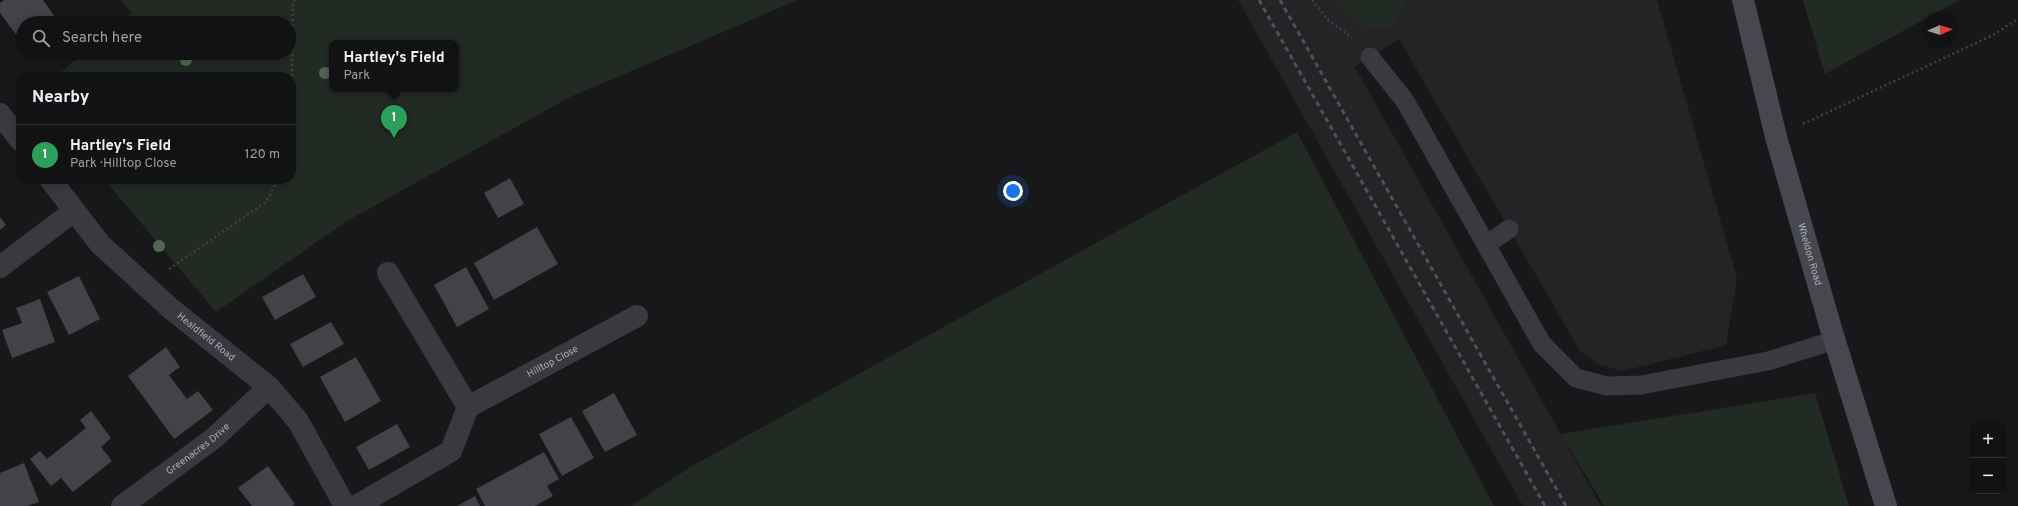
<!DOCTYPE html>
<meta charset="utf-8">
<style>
body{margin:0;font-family:Overpass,sans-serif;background:#1f2022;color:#f1f3f6}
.controls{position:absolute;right:12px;bottom:12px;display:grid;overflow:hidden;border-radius:8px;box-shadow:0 2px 10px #0003}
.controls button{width:36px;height:36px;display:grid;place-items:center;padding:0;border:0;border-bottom:1px solid #313234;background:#121214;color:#f1f3f6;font:20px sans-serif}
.compass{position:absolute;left:1922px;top:12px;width:36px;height:36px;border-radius:50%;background:#121214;box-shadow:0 2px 10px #0003;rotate:87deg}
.you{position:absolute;left:1013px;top:191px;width:14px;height:14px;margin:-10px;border:3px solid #fff;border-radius:50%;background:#1a73e8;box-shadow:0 0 0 6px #1a73e833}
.badge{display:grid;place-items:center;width:26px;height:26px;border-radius:50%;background:#7c3aed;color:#fff;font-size:13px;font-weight:700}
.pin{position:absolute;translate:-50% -33px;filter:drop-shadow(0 1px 2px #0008)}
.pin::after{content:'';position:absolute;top:21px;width:14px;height:12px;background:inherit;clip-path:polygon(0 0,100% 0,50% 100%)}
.popup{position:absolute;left:329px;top:40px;width:130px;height:52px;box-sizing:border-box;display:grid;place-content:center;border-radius:8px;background:#121214;filter:drop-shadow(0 1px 3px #0005);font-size:13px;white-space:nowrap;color:#9c9ea0}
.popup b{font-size:15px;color:#f1f3f6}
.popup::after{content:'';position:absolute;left:50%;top:100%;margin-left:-8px;border:8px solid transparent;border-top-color:#121214}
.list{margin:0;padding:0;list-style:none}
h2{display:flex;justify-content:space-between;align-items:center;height:52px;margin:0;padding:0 16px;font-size:17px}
h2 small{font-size:13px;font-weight:400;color:#9c9ea0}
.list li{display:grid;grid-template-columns:26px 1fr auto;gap:12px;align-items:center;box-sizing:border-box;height:60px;padding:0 16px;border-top:1px solid #313234}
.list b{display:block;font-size:15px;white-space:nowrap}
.list p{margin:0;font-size:13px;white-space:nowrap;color:#9c9ea0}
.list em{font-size:13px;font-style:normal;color:#9c9ea0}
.icon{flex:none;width:22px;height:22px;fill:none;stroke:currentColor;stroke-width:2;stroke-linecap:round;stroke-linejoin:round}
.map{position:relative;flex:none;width:2018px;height:506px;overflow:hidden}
.search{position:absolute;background:#121214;box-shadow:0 2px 10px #0003;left:16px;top:16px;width:280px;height:44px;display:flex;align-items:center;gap:10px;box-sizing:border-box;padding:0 14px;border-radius:22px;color:#9c9ea0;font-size:15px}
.panel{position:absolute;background:#121214;box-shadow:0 2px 10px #0003;left:16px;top:72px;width:280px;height:112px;border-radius:16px}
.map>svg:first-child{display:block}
.built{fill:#242427}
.green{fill:#222a24;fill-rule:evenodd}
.building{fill:#424247}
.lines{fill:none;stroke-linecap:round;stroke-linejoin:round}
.path{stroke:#3f4046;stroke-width:2.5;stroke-dasharray:2 3;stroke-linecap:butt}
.lane{stroke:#39393f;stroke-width:19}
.street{stroke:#39393f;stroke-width:22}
.secondary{stroke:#47484f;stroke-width:22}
.rail{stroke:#505158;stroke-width:3;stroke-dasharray:5 4;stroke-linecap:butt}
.tree{fill:#526556}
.labels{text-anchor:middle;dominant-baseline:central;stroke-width:3;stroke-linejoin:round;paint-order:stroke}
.street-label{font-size:10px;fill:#aaadba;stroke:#131315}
</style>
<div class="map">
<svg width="2018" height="506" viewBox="0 0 2018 506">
<rect width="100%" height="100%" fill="#18181a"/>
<path class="built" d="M1238,0H1657L1737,278L1726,345L1622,371L1600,365L1580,351L1399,39L1355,67L1601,506H1523Z"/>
<g class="green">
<path d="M121,0H798L570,97L347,221L216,312L104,179H291V77H55L84,53H289V23H120L131,13ZM332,43H456V89H332Z"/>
<path d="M1333,0H1408L1392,28L1361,26Z"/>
<path d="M1803,0H1959L1825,74Z"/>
<path d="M1297,132L1494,506H631L692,466Z"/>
<path d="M1815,393L1849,506H1604L1561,434Z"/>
</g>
<g class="building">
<path d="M4,0H43L58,21L55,23H23V44L0,13V3Z"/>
<path d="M510,178L524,204L498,218L484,193Z"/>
<path d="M0,217L6,225L0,230Z"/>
<path d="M537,227L558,264L494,300L474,263Z"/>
<path d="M466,267L489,309L457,327L434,285Z"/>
<path d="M303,274L316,297L275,320L262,297Z"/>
<path d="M79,276L100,319L69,335L47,292Z"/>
<path d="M40,299L55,342L12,358L2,330L22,323L16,308Z"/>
<path d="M331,322L344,344L303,367L290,344Z"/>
<path d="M166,347L180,367L169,375L187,399L198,391L213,410L174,439L128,376Z"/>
<path d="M356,357L381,401L345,422L320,377Z"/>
<path d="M614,393L637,435L605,452L582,411Z"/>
<path d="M91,411L111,438L101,447L112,461L73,492L61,478L51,486L30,459L40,451L47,459L86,428L80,420Z"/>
<path d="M571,417L594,458L562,476L539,434Z"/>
<path d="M397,424L410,447L369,470L356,447Z"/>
<path d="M544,452L559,479L547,486L553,496L535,506H485L476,489Z"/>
<path d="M24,463L39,502L27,506H0V473Z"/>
<path d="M268,466L295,504L292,506H252L238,488Z"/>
<path d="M475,496L480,506H457Z"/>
</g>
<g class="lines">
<g class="path">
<path d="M1312,0L1327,19L1352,38"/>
<path d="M1803,124L1993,35L2018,19"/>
<path d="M291,156L293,2L295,0"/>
<path d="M169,269L266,202L278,179"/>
</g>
<g class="lane">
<path d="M1370,57L1405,101L1542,344L1576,378L1607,386L1641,385L1768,361L1835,340"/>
<path d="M1486,245L1509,229"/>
</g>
<g class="street">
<path d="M0,114L21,141"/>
<path id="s1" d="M50,179L100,244L170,308L269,387L298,421L345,506"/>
<path d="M0,267L74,211"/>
<path id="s2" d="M468,407L637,316"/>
<path id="s3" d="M122,506L214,438L269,387"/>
<path d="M356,506L451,451L468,407L388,273"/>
</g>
<path class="secondary" id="s4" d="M1743,0L1776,137L1832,332L1886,506"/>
<g class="rail">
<path d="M1259,0L1545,506"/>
<path d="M1280,0L1566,506"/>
</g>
</g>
<g class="tree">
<circle cx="186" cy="60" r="6"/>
<circle cx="325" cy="73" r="6"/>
<circle cx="159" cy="246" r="6"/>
</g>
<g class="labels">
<g class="street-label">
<text stroke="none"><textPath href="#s4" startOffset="263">Wheldon Road</textPath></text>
<text stroke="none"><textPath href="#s1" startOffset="223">Healdfield Road</textPath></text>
<text stroke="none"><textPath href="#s2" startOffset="96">Hilltop Close</textPath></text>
<text stroke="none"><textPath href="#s3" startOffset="95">Greenacres Drive</textPath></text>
</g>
</g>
</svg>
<div class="controls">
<button>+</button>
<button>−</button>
</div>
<svg class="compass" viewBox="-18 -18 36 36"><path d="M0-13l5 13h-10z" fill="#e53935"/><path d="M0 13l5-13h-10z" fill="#9c9ea0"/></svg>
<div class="you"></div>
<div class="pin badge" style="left:394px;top:138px;background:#2e9e5b">1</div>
<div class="popup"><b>Hartley's Field</b>Park</div>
<div class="search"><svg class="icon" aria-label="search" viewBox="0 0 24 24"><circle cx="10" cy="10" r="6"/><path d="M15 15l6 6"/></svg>Search here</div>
<section class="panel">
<h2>Nearby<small></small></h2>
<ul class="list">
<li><span class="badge" style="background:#2e9e5b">1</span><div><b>Hartley's Field</b><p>Park · Hilltop Close</p></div><em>120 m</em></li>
</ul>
</section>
</div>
